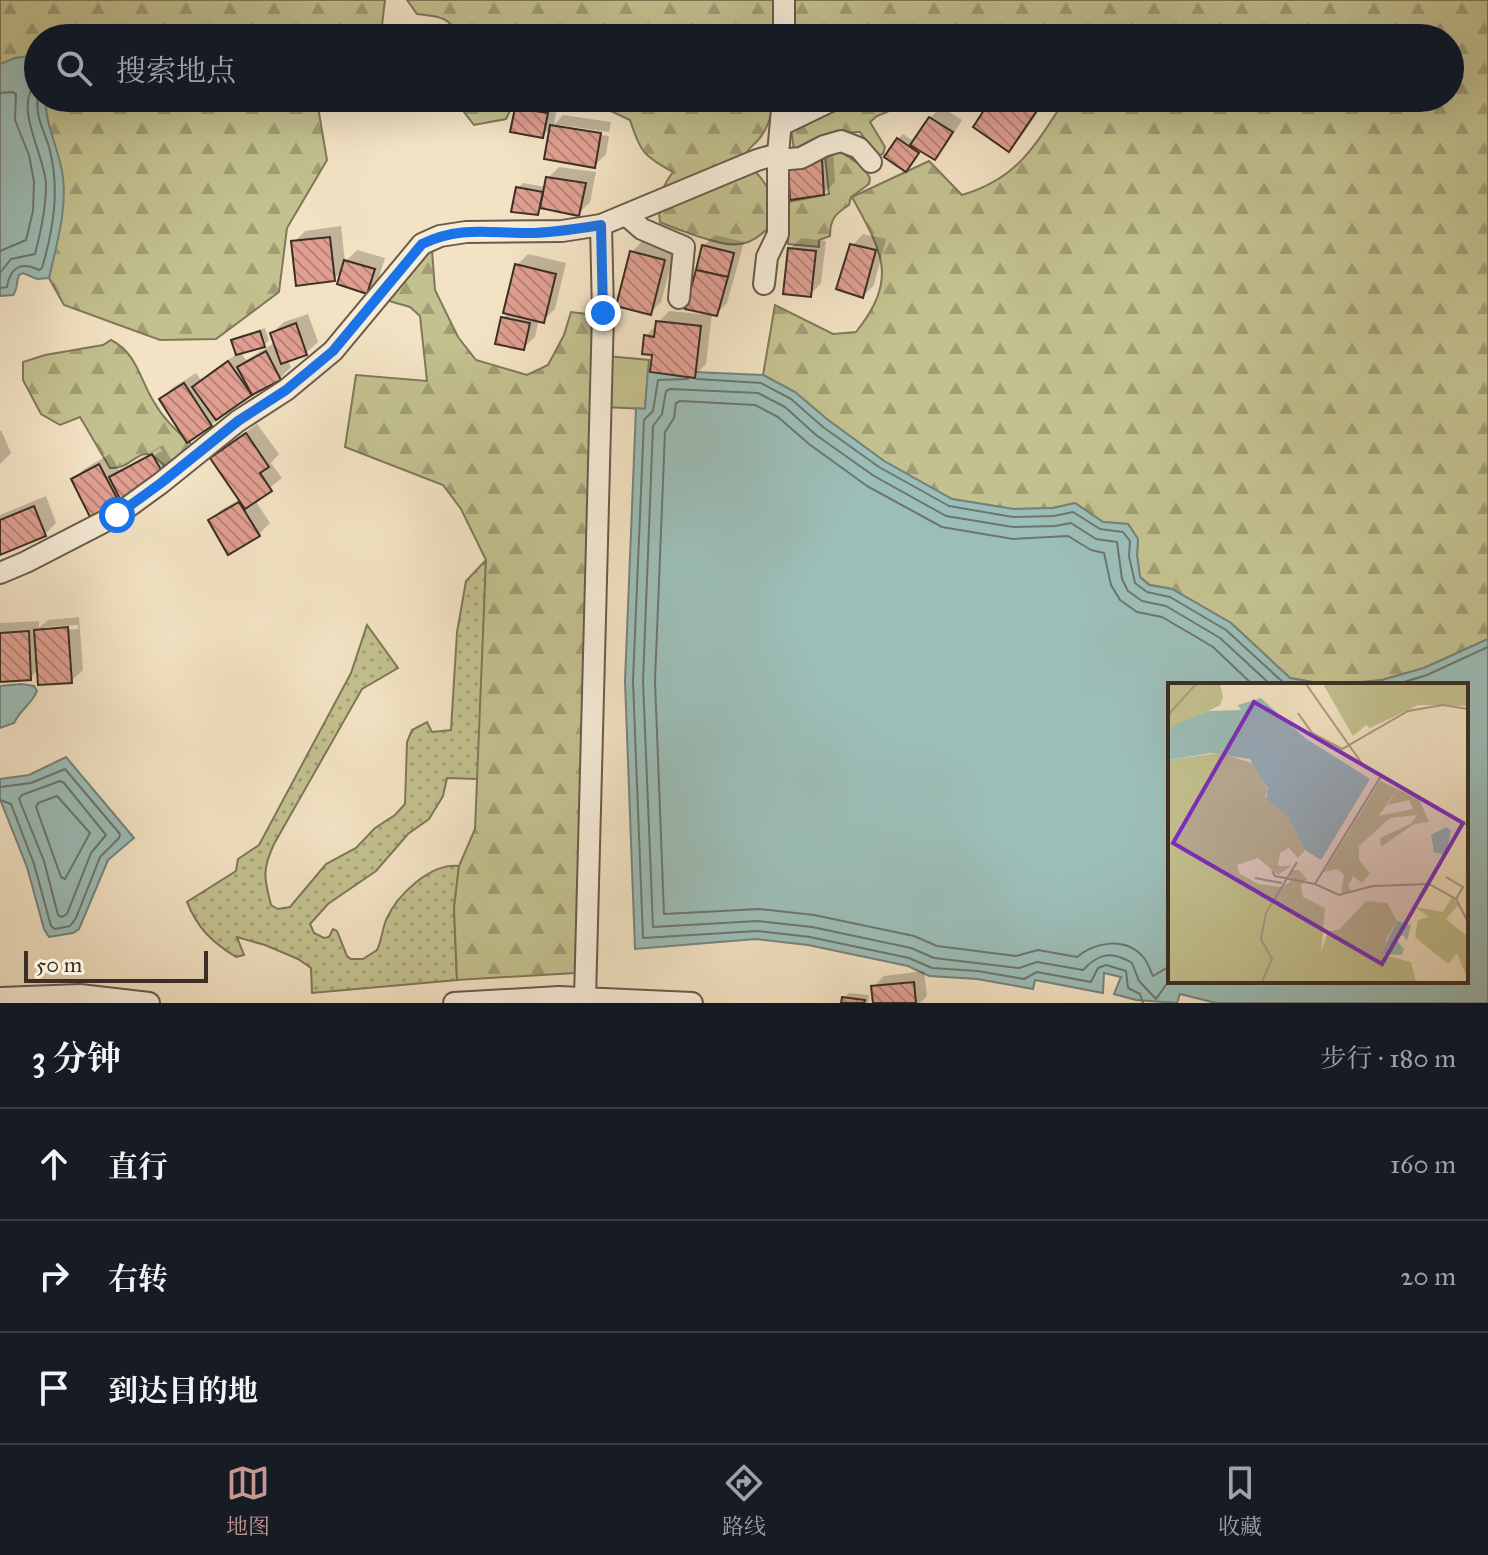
<!DOCTYPE html>
<html lang="zh">
<meta charset="utf-8">
<style>
body{margin:0;font-family:"IM FELL Great Primer","Noto Serif SC",serif;background:#242831;color:#f1f3f6}
.scale{position:absolute;left:24px;bottom:20px;width:184px;box-sizing:border-box;padding-left:8px;border:4px solid #3b2e24;border-top:0;font-size:22px;line-height:28px;white-space:nowrap;color:#3b2e24;-webkit-text-stroke:6px #f7edd9;paint-order:stroke}
.stop{position:absolute;width:24px;height:24px;margin:-18px;border:6px solid #1a73e8;border-radius:50%;background:#fff}
.stop.end{background:#1a73e8;border-color:#fff;box-shadow:0 2px 8px #0008}
.list{margin:0;padding:0;list-style:none}
h2{display:flex;justify-content:space-between;align-items:center;height:104px;margin:0;padding:0 32px;font-size:34px}
h2 small{font-size:26px;font-weight:400;color:#9ea1a6}
.list li{display:grid;grid-template-columns:52px 1fr auto;gap:24px;align-items:center;box-sizing:border-box;height:112px;padding:0 32px;border-top:2px solid #363941}
.list b{display:block;font-size:30px;white-space:nowrap}
.list em{font-size:26px;font-style:normal;color:#9ea1a6}
.icon{flex:none;width:44px;height:44px;fill:none;stroke:currentColor;stroke-width:2;stroke-linecap:round;stroke-linejoin:round}
.map{position:relative;flex:none;width:1488px;height:1003px;overflow:hidden}
.search{position:absolute;background:#171b24;box-shadow:0 8px 32px #0002;left:24px;right:24px;top:24px;height:88px;display:flex;align-items:center;gap:20px;box-sizing:border-box;padding:0 28px;border-radius:44px;color:#9ea1a6;font-size:30px}
.sheet{height:440px;background:#171b24}
nav{display:flex;justify-content:space-around;align-items:center;box-sizing:border-box;height:112px;border-top:2px solid #363941;background:#171b24;font-size:22px;color:#9ea1a6}
nav a{display:grid;justify-items:center;gap:4px}
nav .on{color:#c59692}
.map>svg:first-child{display:block}
.grass{fill:url(#grass-dots);stroke:#7f785a;stroke-width:2}
.forest{fill:url(#forest-firs);stroke:#7f785a;stroke-width:2}
.garden{fill:#c3c18f;stroke:#7f785a;stroke-width:2}
.water{fill:#9cbeb8;stroke:#75847d;stroke-width:2}
.shadow{fill:#0003;fill-rule:evenodd}
.lines{fill:none;stroke-linecap:round;stroke-linejoin:round}
.shore{stroke:#6c766e;stroke-width:2}
.building{fill:url(#building-back-hatch);stroke:#3b2e24;stroke-width:2}
.minor-casing{stroke:#695b4c;stroke-width:24}
.minor{stroke:#f7edd9;stroke-width:20}
.route{stroke:#1a73e8;stroke-width:10}
.inset-road{fill:none;stroke:#a99b84;stroke-width:2}
.view{fill:#7b2cbf;fill-opacity:0.15;stroke:#7b2cbf;stroke-width:4}
.inset-edge{fill:none;stroke:#3b2e24;stroke-width:4}
</style>
<div class="map">
<svg width="1488" height="1003" viewBox="0 0 1488 1003">
<defs>
<pattern id="grass-dots" width="8" height="8" patternUnits="userSpaceOnUse" patternTransform="scale(2)"><rect width="8" height="8" fill="#c3c18f"/><path d="M2 2h.1M6 6h.1" fill="none" stroke="#a09d75" stroke-width="1.8" stroke-linecap="round"/></pattern>
<pattern id="forest-firs" width="22" height="20" patternUnits="userSpaceOnUse" patternTransform="scale(2)"><rect width="22" height="20" fill="#c3c18f"/><path d="M5 1l3.5 6h-7zM16 11l3.5 6h-7z" fill="#a09d75"/></pattern>
<pattern id="building-back-hatch" width="6" height="6" patternUnits="userSpaceOnUse" patternTransform="scale(2)"><rect width="6" height="6" fill="#e09f91"/><path d="M-1 5l2 2M0 0l6 6M5-1l2 2" fill="none" stroke="#b78276"/></pattern>
</defs>
<rect width="100%" height="100%" fill="#f3e3c4"/>
<filter id="stains"><feTurbulence type="fractalNoise" baseFrequency=".0025" numOctaves="4"/><feColorMatrix values="0 0 0 0 .2 0 0 0 0 .09 0 0 0 0 .02 0 0 0 .5 -.17"/></filter>
<radialGradient id="worn" r=".72"><stop offset=".6" stop-color="#630" stop-opacity="0"/><stop offset="1" stop-color="#630" stop-opacity=".3"/></radialGradient>
<path class="grass" d="M486,560L478,779L447,778L443,796L429,819L408,834L376,871L328,904L310,924L314,933L324,938L329,937L333,929L337,931L347,956L351,959H363L377,950C382,940 382,930 386,920C397,895 430,863 459,866L454,908L457,980L312,993L311,968L298,959L265,945L237,937L244,955L236,957C212,942 198,929 187,902L236,871L238,859L259,845L351,673L367,625L398,668L362,689L274,844C262,870 264,878 271,905L278,909L290,907L326,864L356,848L375,828L395,815L405,804L407,742L412,730L427,722L432,732L451,730L457,632L466,581Z"/>
<g class="forest">
<path d="M0,0H385L382,25L360,38H38V59L35,55L0,64Z"/>
<path d="M407,0H1488V639L1424,668L1382,680L1329,685L1290,678L1231,623L1172,589L1150,585L1140,577L1137,555L1138,539L1128,524L1103,522L1075,503L1053,508L1013,509L952,499L884,461L828,420L795,392L763,375L775,305L833,334L856,332C899,278 882,252 852,197L929,161L962,195C1019,178 1035,145 1066,98H1450V38H1018L1006,34L978,38H456C454,16 435,16 417,14Z"/>
<path d="M46,98H323L319,113L327,160L287,228L279,292L216,339L160,340L64,305L49,278L62,215L45,113Z"/>
<path d="M460,98H544L515,101L506,119L474,125L460,107Z"/>
<path d="M551,98H808L774,102C771,117 768,128 759,139C752,147 746,150 742,160C761,174 775,194 777,219C748,251 735,248 697,236C684,231 672,228 660,222C657,203 661,187 673,172C643,156 640,151 630,120L594,103Z"/>
<path d="M857,98H920L877,116L870,122L885,147L883,154L877,156L860,132C835,131 814,143 795,157L791,129Z"/>
<path d="M837,149L863,167L870,178L869,184L851,197L849,205C835,214 830,219 830,236L819,240V247L788,244V202L829,194L825,156Z"/>
<path d="M432,250L435,290L458,337L476,360L527,375L548,365L564,335L571,312L595,315L575,973L457,980L454,908L459,866L475,829L486,560L461,509L443,485L345,447L356,375L427,381L420,316L410,307L382,299L419,255Z"/>
<path d="M111,340C137,353 140,380 154,402C164,420 178,432 193,446L167,469C139,435 137,470 110,468L80,417L60,425L41,414L23,380V362L45,355L103,345Z"/>
</g>
<path class="garden" d="M607,356L649,360L645,409L604,407Z"/>
<g class="water">
<path d="M35,55L38,59V98H46C44,124 60,150 63,178C67,211 56,246 49,278L37,279L23,273L19,275C16,282 18,289 13,295L0,296V64L15,58Z"/>
<path d="M648,370L763,375L795,392L828,420L884,461L952,499L1013,509L1053,508L1075,503L1103,522L1128,524L1138,539L1137,555L1140,577L1149,585L1172,589L1231,623L1290,678L1329,685H1170V981H1466V685H1343L1382,680L1424,668L1488,639V1003H1216L1180,994L1177,1003L1136,1000L1114,994L1121,977L1104,973L1103,993L1035,980L1033,989L977,979L929,976L908,966L808,945L756,939L635,949L625,681L636,408L645,409Z"/>
<path d="M21,684L34,686L37,691C32,704 20,710 14,723L0,728V686Z"/>
<path d="M66,757L134,838L108,860L79,929L73,933L49,937L44,929L27,867L0,799V779L29,775Z"/>
</g>
<g class="shadow">
<path d="M528,98L558,102L554,125L563,115L611,122L609,132L558,125V129L609,136L606,154L595,165L552,126L542,136L517,109Z"/>
<path d="M994,98H1048L1020,138L1009,149Z"/>
<path d="M941,107L962,120L945,147L934,158L921,149L911,164L898,139L903,134L915,142L930,118Z"/>
<path d="M833,149L835,182L824,193L790,165Z"/>
<path d="M559,167L596,172L590,202L579,213L543,207L537,213L518,188L523,183L546,187L548,178Z"/>
<path d="M341,226L345,262L357,250L385,258L378,280L367,292L343,270L334,279L294,242L305,231Z"/>
<path d="M863,234L886,239L874,285L863,296L852,246Z"/>
<path d="M715,235L744,242L727,303L716,314L712,313L706,364L695,375L654,353L646,336L669,311L709,315L703,246Z"/>
<path d="M801,238L826,241L821,283L810,295L790,249Z"/>
<path d="M643,240L675,249L661,302L650,313L632,252Z"/>
<path d="M528,254L566,263L555,309L543,320L539,319L535,337L523,348L503,318L509,312L517,265Z"/>
<path d="M308,314L318,342L306,353L287,360L291,367L280,378L251,393L211,425L161,399L172,388L196,373L201,380L238,353L234,341L239,336L265,328L269,340L264,345L240,352L246,360L276,342L272,333L284,322Z"/>
<path d="M257,424L279,454L271,463L282,478L255,500L270,523L259,534L229,552L210,521L221,510L240,499L212,459L223,448Z"/>
<path d="M1,430L11,453L0,464V431Z"/>
<path d="M163,445L173,463L118,500L73,480L84,469L110,454L119,470ZM160,448L162,451L122,473V468Z"/>
<path d="M46,496L56,523L45,534L0,552V515Z"/>
<path d="M79,617L83,670L71,681L39,669L30,678L0,680V623L39,621V628L48,620ZM78,625V629L45,631V627Z"/>
<path d="M924,971L927,996L920,1003H875L873,987L884,976Z"/>
<path d="M849,993L869,995L868,1003H843L844,998Z"/>
</g>
<g class="lines">
<g class="shore">
<path d="M0,93L12,92L16,94L15,120L29,155L34,182L33,211L26,240L0,251"/>
<path d="M0,273L11,259L35,254C41,231 46,208 46,185C45,154 11,104 38,82"/>
<path d="M0,288L7,287C10,268 20,261 39,270L42,268C53,230 60,191 50,151C45,130 35,120 38,97"/>
<path d="M688,379L658,380L653,411L644,420L633,681L643,938L757,931L810,937L909,958L932,968L978,971L1024,979L1037,972L1091,982L1098,968L1106,965L1126,971L1128,988L1140,994L1143,1003"/>
<path d="M697,379L761,383L791,399L823,427L879,467L949,506L1013,517L1054,516L1073,512L1100,529L1123,532L1130,541L1129,556L1135,583L1147,592L1170,597L1226,630L1286,685"/>
<path d="M1394,685L1427,675L1488,647"/>
<path d="M60,781L64,783L106,835L91,853L67,914L62,917L58,915L44,861L19,799L22,795Z"/>
<path d="M0,787L31,783L65,769L120,834L119,838L100,857L76,918L70,926L55,929L51,926L34,864L11,804L0,800"/>
<path d="M57,796L90,833L65,879L61,877L36,807L38,803Z"/>
<path d="M1170,966L1153,976C1150,970 1148,963 1144,958C1126,936 1095,942 1077,957L1038,950L1016,956L937,946L914,936L814,915L759,909L664,914L655,681L665,432L674,418L676,403L680,401L755,405L778,417L809,444L867,486L942,527L1013,539L1068,536L1091,550L1104,553L1111,585L1120,600L1137,612L1162,617L1193,635L1213,647L1253,685"/>
<path d="M1170,979L1156,999L1139,981L1132,963C1111,950 1098,954 1083,970L1037,962L1019,968L934,958L911,948L812,927L758,921L653,927L643,681L653,426L662,414L666,391L670,389L758,393L785,407L816,435L874,476L946,516L1013,527L1055,526L1071,523L1096,539L1117,542L1122,579L1128,591L1142,601L1166,606L1220,638L1271,685"/>
</g>
</g>
<g class="building">
<path d="M992,98H1027L1040,106L1009,152L973,127Z"/>
<path d="M515,108L548,113L543,138L510,132Z"/>
<path d="M929,117L953,132L935,160L910,145Z"/>
<path d="M550,125L601,133L595,168L544,159Z"/>
<path d="M897,138L919,153L906,172L884,157Z"/>
<path d="M822,159L824,195L790,200L788,164Z"/>
<path d="M546,177L586,183L579,216L540,208Z"/>
<path d="M516,187L543,192L538,215L511,212Z"/>
<path d="M330,237L335,281L296,286L291,241Z"/>
<path d="M850,244L876,250L863,298L836,289Z"/>
<path d="M702,245L734,253L728,277L696,270Z"/>
<path d="M788,248L816,251L811,297L783,294Z"/>
<path d="M630,251L665,260L651,315L616,306Z"/>
<path d="M344,260L375,269L367,294L337,284Z"/>
<path d="M515,264L556,274L544,323L503,313Z"/>
<path d="M696,270L728,277L717,316L685,309Z"/>
<path d="M501,317L530,323L524,350L495,344Z"/>
<path d="M656,321L701,326L695,378L650,372L652,355L642,354L644,335L654,337Z"/>
<path d="M296,323L307,355L281,364L270,333Z"/>
<path d="M260,331L265,347L236,355L231,340Z"/>
<path d="M266,351L281,380L252,395L237,367Z"/>
<path d="M228,361L252,395L216,420L192,387Z"/>
<path d="M184,383L212,426L187,443L159,399Z"/>
<path d="M246,433L269,467L260,473L272,491L245,509L210,458Z"/>
<path d="M152,454L164,475L120,499L109,477Z"/>
<path d="M99,464L119,502L90,517L71,479Z"/>
<path d="M239,502L260,536L228,555L208,520Z"/>
<path d="M34,506L46,536L0,555V520Z"/>
<path d="M68,627L72,683L38,685L34,630Z"/>
<path d="M29,631L31,680L0,682V633Z"/>
<path d="M914,982L916,1003H873L871,986Z"/>
<path d="M842,997L865,1000L864,1003H841Z"/>
</g>
<g class="lines">
<defs>
<g id="minor">
<path d="M784,0V38"/>
<path d="M781,125L837,98"/>
<path d="M626,215L642,229L684,247L679,298"/>
<path d="M764,284L767,257L778,234V154L783,98"/>
<path d="M0,573L26,562L117,515L161,483L238,421L286,390L333,351L422,244L440,236L466,232L562,231L601,225L757,160L778,154V160L801,158L824,146L841,141L859,148L871,162"/>
<path d="M0,998L80,995L149,1003"/>
<path d="M585,999L603,313L601,225"/>
<path d="M454,1003L559,997L692,1003"/>
</g>
</defs>
<use href="#minor" class="minor-casing"/>
<use href="#minor" class="minor"/>
</g>
<g class="lines">
<path class="route" d="M117,515L161,483L238,421L286,390L333,351L422,244C459,226 488,233 527,233C552,233 576,229 601,225L603,313"/>
</g>
<g transform="translate(1168 683)">
<rect width="300" height="300" fill="#f3e3c4"/>
<path d="M229,106L251,116L261,139L246,141L213,164L212,155L244,140L249,132L222,135L191,163L210,133L245,126L241,117L220,122Z" fill="#c3c18f"/>
<path d="M0,1H52L55,13L52,22L0,49ZM155,1H300V23L250,22L202,45L198,42L185,53ZM52,70L87,81L100,108L97,113L120,134L137,167L130,175L121,165L112,170L110,183H123L110,192L90,175L69,182L72,191L90,201L113,204L122,199V187H131L139,196L133,203L135,214L157,225L153,269L160,249L172,246L198,218L219,220L229,238L218,256L216,272L243,279L248,299H0V77ZM212,98L229,106L191,163V177L202,190L194,200L185,193L180,203L184,208L173,211L176,192L170,186L156,189ZM284,214L290,222L278,236L300,254V297L289,270L280,281L247,254L250,237L261,234L247,224L275,229Z" fill="#c3c18f"/>
<path d="M93,15L137,55L202,96L153,177L137,167L120,134L98,116L100,106L82,76L44,70L0,77V49L9,41L41,28L73,27L70,22ZM278,144L283,147L278,172L266,169L263,152ZM229,238L243,242L239,258L235,252L228,256L236,266L234,272L213,271Z" fill="#9cbeb8"/>
<path class="inset-road" d="M138,1L195,82L300,143M130,30L144,50L174,66L240,28L275,22L300,26M0,32L28,1M104,188L107,193L147,201L171,212L205,203L261,201L288,216L300,239M278,194L295,204L288,216M87,195L114,200M147,201L213,93M94,299L104,276L93,256L98,230L129,179"/>
<path class="view" d="M86,19L295,140L214,281L5,160Z"/>
<rect width="300" height="300" class="inset-edge"/>
</g>
<rect width="100%" height="100%" filter="url(#stains)"/>
<rect width="100%" height="100%" fill="url(#worn)"/>
</svg>
<div class="scale">50 m</div>
<div class="stop" style="left:117px;top:515px"></div>
<div class="stop end" style="left:603px;top:313px"></div>
<div class="search"><svg class="icon" aria-label="search" viewBox="0 0 24 24"><circle cx="10" cy="10" r="6"/><path d="M15 15l6 6"/></svg>搜索地点</div>
</div>
<section class="sheet">
<h2>3 分钟<small>步行 · 180 m</small></h2>
<ul class="list">
<li><svg class="icon" aria-label="ahead" viewBox="0 0 24 24"><path d="M12 20V5M6 11l6-6 6 6"/></svg><div><b>直行</b></div><em>160 m</em></li>
<li><svg class="icon" aria-label="right" viewBox="0 0 24 24"><path d="M7 20v-9h11M14 6l5 5-5 5"/></svg><div><b>右转</b></div><em>20 m</em></li>
<li><svg class="icon" aria-label="arrive" viewBox="0 0 24 24"><path d="M6 21V4h12l-3 4 3 4H6"/></svg><div><b>到达目的地</b></div></li>
</ul>
</section>
<nav>
<a class="on"><svg class="icon" aria-label="map" viewBox="0 0 24 24"><path d="M3 6l6-2 6 2 6-2v14l-6 2-6-2-6 2zM9 4v14M15 6v14"/></svg>地图</a>
<a><svg class="icon" aria-label="directions" viewBox="0 0 24 24"><path d="M12 3l9 9-9 9-9-9zM9 14v-3h6M13 9l2 2-2 2"/></svg>路线</a>
<a><svg class="icon" aria-label="saved" viewBox="0 0 24 24"><path d="M7 4h10v16l-5-4-5 4z"/></svg>收藏</a>
</nav>
